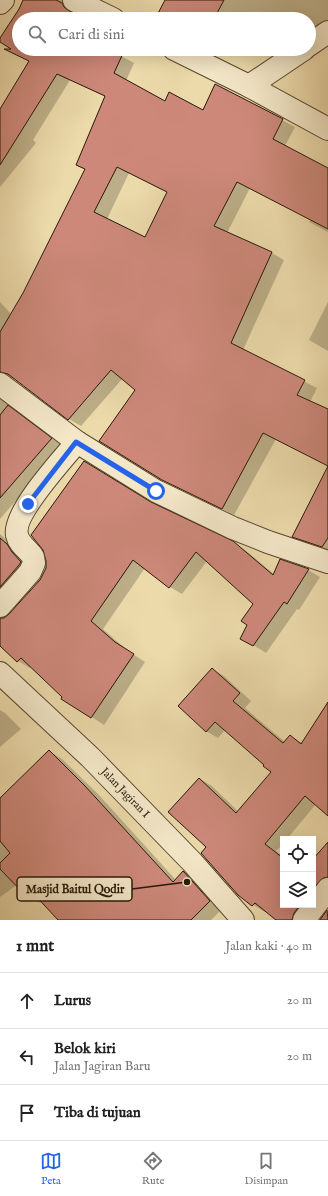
<!DOCTYPE html>
<html lang="id">
<meta charset="utf-8">
<style>
body{margin:0;font-family:"IM FELL English",serif;background:#f6f6f6;color:#222}
.controls{position:absolute;right:12px;bottom:12px;display:grid;overflow:hidden;border-radius:0px;box-shadow:0 4px 16px #0002}
.controls button{width:36px;height:36px;display:grid;place-items:center;padding:0;border:0;border-bottom:1px solid #e0e0e0;background:#fff;color:#222;font:20px sans-serif}
.stop{position:absolute;width:12px;height:12px;margin:-9px;border:3px solid #2563eb;border-radius:50%;background:#fff}
.stop.end{background:#2563eb;border-color:#fff;box-shadow:0 1px 4px #0008}
.list{margin:0;padding:0;list-style:none}
h2{display:flex;justify-content:space-between;align-items:center;height:52px;margin:0;padding:0 16px;font-size:17px}
h2 small{font-size:13px;font-weight:400;color:#767676}
.list li{display:grid;grid-template-columns:26px 1fr auto;gap:12px;align-items:center;box-sizing:border-box;height:56px;padding:0 16px;border-top:1px solid #e0e0e0}
.list b{display:block;font-size:15px;white-space:nowrap}
.list p{margin:0;font-size:13px;white-space:nowrap;color:#767676}
.list em{font-size:13px;font-style:normal;color:#767676}
.icon{flex:none;width:22px;height:22px;fill:none;stroke:currentColor;stroke-width:2;stroke-linecap:round;stroke-linejoin:round}
.map{position:relative;flex:none;width:328px;height:920px;overflow:hidden}
.search{position:absolute;background:#fff;box-shadow:0 4px 16px #0002;left:12px;right:12px;top:12px;height:44px;display:flex;align-items:center;gap:10px;box-sizing:border-box;padding:0 14px;border-radius:22px;color:#767676;font-size:15px}
.sheet{height:220px;background:#fff}
nav{display:flex;justify-content:space-around;align-items:center;box-sizing:border-box;height:56px;border-top:1px solid #e0e0e0;background:#fff;font-size:11px;color:#767676}
nav a{display:grid;justify-items:center;gap:2px}
nav .on{color:#2563eb}
.map>svg:first-child{display:block}
.shadow{fill:#0003;fill-rule:evenodd}
.building{fill:#cd887a;stroke:#281907;fill-rule:evenodd}
.lines{fill:none;stroke-linecap:round;stroke-linejoin:round}
.minor-casing{stroke:#594930;stroke-width:24}
.minor{stroke:#f3e7c8;stroke-width:22}
.route{stroke:#2563eb;stroke-width:5}
.labels{text-anchor:middle;dominant-baseline:central;stroke-width:3.5;stroke-linejoin:round;paint-order:stroke}
.street-label{font-size:11px;fill:#281907;stroke:#f3e7c8}
.leader{fill:none;stroke:#281907;stroke-width:1.5}
.callout-dot{fill:#281907;stroke:#f3e7c8;stroke-width:1.5}
.callout{fill:#f3e7c8;stroke:#281907;stroke-width:1.5}
.callout-label{font-size:12px;text-anchor:middle;font-weight:bold;fill:#281907}
</style>
<div class="map">
<svg width="328" height="920" viewBox="0 0 328 920">
<rect width="100%" height="100%" fill="#ecdaab"/>
<filter id="stains"><feTurbulence type="fractalNoise" baseFrequency=".005" numOctaves="4"/><feColorMatrix values="0 0 0 0 .2 0 0 0 0 .09 0 0 0 0 .02 0 0 0 .5 -.17"/></filter>
<radialGradient id="worn" r=".72"><stop offset=".6" stop-color="#630" stop-opacity="0"/><stop offset="1" stop-color="#630" stop-opacity=".3"/></radialGradient>
<g class="shadow">
<path d="M24,0H76L74,8L76,16L81,19H19V49H108L134,63L126,81L165,102L203,111L216,85L295,127L285,146L328,169V232L309,222L311,220L250,188L227,233L272,253L284,260L243,350L317,388L310,402L328,410V466L276,439L234,515L163,479L137,389L123,378L81,426L69,419L14,378L8,379L0,389V302L13,316L86,170L77,165L106,97L70,80L33,140L36,143L0,187V111L30,60L0,41V40L20,9ZM129,173L168,193L145,238L107,219Z"/>
<path d="M166,0H328V32L309,39V19H285L280,14L276,19H156Z"/>
<path d="M202,49H214L212,54Z"/>
<path d="M328,302V351L309,340Z"/>
<path d="M0,391L1,397L5,402L63,446L0,519Z"/>
<path d="M328,496V552L308,545L293,536Z"/>
<path d="M154,505L232,542L245,550L274,574L308,570L320,577L299,610L297,609L266,653L242,638L248,625L255,604L207,561L182,594L170,587L145,568L103,629L128,651L145,662L104,725L63,698L64,697L32,666L30,668L18,661L0,645V613L1,619H5Z"/>
<path d="M0,534L18,549L33,569L0,611Z"/>
<path d="M212,669L224,676L251,701L245,708L285,742L290,736L302,743L328,704V815L316,804L287,839H283V844L276,851L283,857V905H313V860L328,844V891L306,920H277L266,911L265,912L253,905L208,847L200,779L212,786L239,812L272,772L225,730L218,738L206,731Z"/>
<path d="M0,710L5,713L21,729L0,747Z"/>
<path d="M49,751L62,759L98,794L176,880L183,873L196,880L221,910L211,920H60L42,901L40,903L27,895L17,885L0,897V800Z"/>
</g>
<g class="building">
<path d="M23,0H56L62,3L64,7L72,13L69,19H19V49H125L114,73L165,101L169,92L203,110L215,84L283,119L273,139L328,168V229L237,182L214,226L272,252L231,343L305,380L297,395L328,409V538L322,547L292,537L328,466L263,433L222,509L162,480L99,441L135,390L111,370L68,420L8,374L0,372V332L23,293L85,169L76,165L105,96L57,74L0,165V109L29,61L4,49H11L0,42V38L19,9ZM117,167L167,192L145,237L94,212Z"/>
<path d="M165,0H224L214,19H155Z"/>
<path d="M8,405L52,438L0,498V415Z"/>
<path d="M84,461L151,502L233,541L273,575L280,559L309,569L287,604L284,602L253,646L240,639L247,625L241,621L253,604L196,552L169,588L133,560L91,621L115,642L134,654L91,718L61,699L62,697L21,658L17,662L0,646V618H4L9,614L40,580L46,568V561L43,550L31,535Z"/>
<path d="M0,538L7,544L12,552L21,562L19,565L0,587Z"/>
<path d="M212,668L240,693L233,701L283,743L290,735L301,744L328,702V816L305,796L265,844L283,858V905H300L294,913L292,920H276L255,903L252,906L238,895L201,853L206,847L168,812L199,778L236,813L271,772L263,766L264,765L215,722L206,732L178,706Z"/>
<path d="M49,750L85,786L173,882L183,871L210,901L191,920H58L31,891L26,896L0,869V863L10,853L0,841V798Z"/>
<path d="M328,842V877L323,878L313,888V859Z"/>
<path d="M327,910L328,920H320Z"/>
</g>
<g class="lines">
<defs>
<g id="minor">
<path d="M74,0L113,19"/>
<path d="M0,3L3,0"/>
<path d="M309,45L328,32"/>
<path d="M174,49L249,86L328,129"/>
<path d="M249,86L304,49"/>
<path d="M0,384L77,442L156,491L233,528L268,542L328,562"/>
<path d="M0,606L30,572L34,563L33,557C28,549 19,545 17,535C12,514 63,459 77,442"/>
<path d="M0,673L90,757L192,862L243,920"/>
<path d="M304,920L328,889"/>
</g>
</defs>
<use href="#minor" class="minor-casing"/>
<use href="#minor" class="minor"/>
</g>
<g class="lines">
<path class="route" d="M28,504L76,442L156,491"/>
</g>
<g class="labels">
<g class="street-label">
<text transform="translate(125 793) rotate(46)">Jalan Jagiran I</text>
</g>
</g>
<path class="leader" d="M187 882L132 889"/>
<circle class="callout-dot" cx="187" cy="882" r="4"/>
<rect class="callout" x="17" y="877" width="115" height="24" rx="4"/>
<g class="callout-label">
<text x="75" y="893">Masjid Baitul Qodir</text>
</g>
<rect width="100%" height="100%" filter="url(#stains)"/>
<rect width="100%" height="100%" fill="url(#worn)"/>
</svg>
<div class="controls">
<button><svg class="icon" aria-label="locate" viewBox="0 0 24 24"><circle cx="12" cy="12" r="6"/><path d="M12 2v4M12 18v4M2 12h4M18 12h4"/></svg></button>
<button><svg class="icon" aria-label="layers" viewBox="0 0 24 24"><path d="M12 4l9 5-9 5-9-5zM3 14l9 5 9-5"/></svg></button>
</div>
<div class="stop" style="left:156px;top:491px"></div>
<div class="stop end" style="left:28px;top:504px"></div>
<div class="search"><svg class="icon" aria-label="search" viewBox="0 0 24 24"><circle cx="10" cy="10" r="6"/><path d="M15 15l6 6"/></svg>Cari di sini</div>
</div>
<section class="sheet">
<h2>1 mnt<small>Jalan kaki · 40 m</small></h2>
<ul class="list">
<li><svg class="icon" aria-label="ahead" viewBox="0 0 24 24"><path d="M12 20V5M6 11l6-6 6 6"/></svg><div><b>Lurus</b></div><em>20 m</em></li>
<li><svg class="icon" aria-label="left" viewBox="0 0 24 24"><path d="M17 20v-9H6M10 6l-5 5 5 5"/></svg><div><b>Belok kiri</b><p>Jalan Jagiran Baru</p></div><em>20 m</em></li>
<li><svg class="icon" aria-label="arrive" viewBox="0 0 24 24"><path d="M6 21V4h12l-3 4 3 4H6"/></svg><div><b>Tiba di tujuan</b></div></li>
</ul>
</section>
<nav>
<a class="on"><svg class="icon" aria-label="map" viewBox="0 0 24 24"><path d="M3 6l6-2 6 2 6-2v14l-6 2-6-2-6 2zM9 4v14M15 6v14"/></svg>Peta</a>
<a><svg class="icon" aria-label="directions" viewBox="0 0 24 24"><path d="M12 3l9 9-9 9-9-9zM9 14v-3h6M13 9l2 2-2 2"/></svg>Rute</a>
<a><svg class="icon" aria-label="saved" viewBox="0 0 24 24"><path d="M7 4h10v16l-5-4-5 4z"/></svg>Disimpan</a>
</nav>
